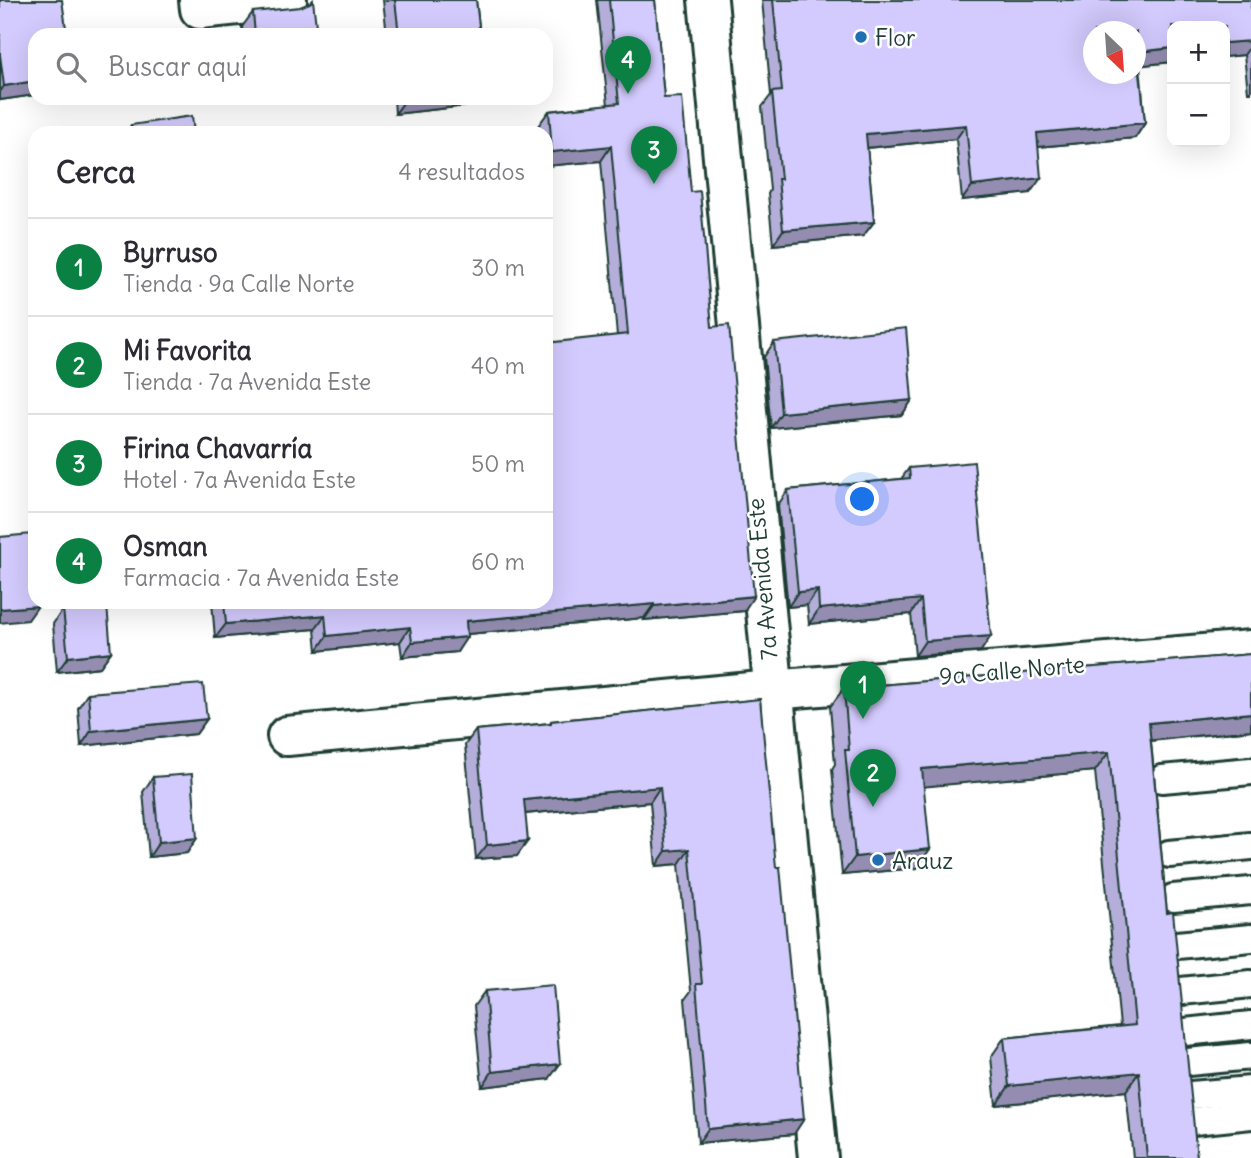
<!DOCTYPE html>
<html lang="es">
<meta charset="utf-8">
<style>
body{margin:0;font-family:Delius,sans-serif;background:#f7f7f7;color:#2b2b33}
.controls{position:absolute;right:21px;top:21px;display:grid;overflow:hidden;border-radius:14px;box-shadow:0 7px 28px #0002}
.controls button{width:63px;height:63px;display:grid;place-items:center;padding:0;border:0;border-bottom:2px solid #e1e1e2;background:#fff;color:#2b2b33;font:35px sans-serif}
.compass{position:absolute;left:1083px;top:21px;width:63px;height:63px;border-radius:50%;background:#fff;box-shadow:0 7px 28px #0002;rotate:155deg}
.you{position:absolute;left:863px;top:500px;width:24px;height:24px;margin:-18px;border:5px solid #fff;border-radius:50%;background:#1a73e8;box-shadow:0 0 0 10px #1a73e833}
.badge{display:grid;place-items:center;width:46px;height:46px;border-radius:50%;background:#0b8043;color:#fff;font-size:23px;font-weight:700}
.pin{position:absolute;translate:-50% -58px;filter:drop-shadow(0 2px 4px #0008)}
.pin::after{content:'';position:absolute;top:37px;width:24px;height:21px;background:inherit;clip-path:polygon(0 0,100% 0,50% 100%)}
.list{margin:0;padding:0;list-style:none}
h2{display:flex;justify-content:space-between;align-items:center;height:91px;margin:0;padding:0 28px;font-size:30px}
h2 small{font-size:23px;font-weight:400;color:#7c7c81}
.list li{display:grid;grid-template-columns:46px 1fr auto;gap:21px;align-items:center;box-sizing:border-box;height:98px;padding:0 28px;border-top:2px solid #e1e1e2}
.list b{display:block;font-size:26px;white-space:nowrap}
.list p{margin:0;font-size:23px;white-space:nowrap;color:#7c7c81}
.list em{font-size:23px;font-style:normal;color:#7c7c81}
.icon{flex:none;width:38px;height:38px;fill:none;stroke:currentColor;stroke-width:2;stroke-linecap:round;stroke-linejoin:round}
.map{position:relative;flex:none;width:1251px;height:1158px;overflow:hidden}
.search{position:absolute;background:#fff;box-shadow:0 7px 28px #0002;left:28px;top:28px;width:525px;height:77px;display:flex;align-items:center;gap:18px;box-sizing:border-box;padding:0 24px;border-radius:21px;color:#7c7c81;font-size:26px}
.panel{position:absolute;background:#fff;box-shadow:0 7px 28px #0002;left:28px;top:126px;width:525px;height:483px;border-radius:21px}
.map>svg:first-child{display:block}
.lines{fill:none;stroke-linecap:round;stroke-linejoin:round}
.lane-casing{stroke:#1f3d34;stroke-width:32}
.street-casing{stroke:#1f3d34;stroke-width:44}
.lane{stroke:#fff;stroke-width:26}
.street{stroke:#fff;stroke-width:38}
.wall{fill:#b5aeda;stroke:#1f3d34;stroke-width:2}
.shaded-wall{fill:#948db1;stroke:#1f3d34;stroke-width:2}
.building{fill:#d3cafd;stroke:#1f3d34;stroke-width:2;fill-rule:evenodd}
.poi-dot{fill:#1f6fb2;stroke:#fff;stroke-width:2.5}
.labels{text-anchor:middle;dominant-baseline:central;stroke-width:5;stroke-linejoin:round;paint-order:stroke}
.poi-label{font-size:23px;fill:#1f3d34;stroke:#fff;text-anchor:start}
.street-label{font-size:23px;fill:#1f3d34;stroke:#fff}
</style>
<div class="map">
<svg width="1251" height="1158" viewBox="0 0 1251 1158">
<rect width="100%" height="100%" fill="#fff"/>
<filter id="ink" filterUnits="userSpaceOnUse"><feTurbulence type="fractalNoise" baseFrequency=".0143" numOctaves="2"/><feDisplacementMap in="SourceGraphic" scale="14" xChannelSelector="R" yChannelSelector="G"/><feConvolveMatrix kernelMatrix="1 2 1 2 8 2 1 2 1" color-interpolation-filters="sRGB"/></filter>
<g filter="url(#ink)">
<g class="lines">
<defs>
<g id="lane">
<path d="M1162,779L1251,771"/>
<path d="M1169,854L1251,846"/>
<path d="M1173,898L1251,891"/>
<path d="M1177,945L1251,938"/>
<path d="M1181,991L1251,984"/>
<path d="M1185,1032L1251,1025"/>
<path d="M1188,1062L1251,1056"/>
<path d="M1191,1095L1251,1090"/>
<path d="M1193,1121L1251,1115"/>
</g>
<g id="street">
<path d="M199,0L200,9L287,0"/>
<path d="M708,0L818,1158"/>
<path d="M287,736L772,690L1251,650"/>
</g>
</defs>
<use href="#lane" class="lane-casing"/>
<use href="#street" class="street-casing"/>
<use href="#lane" class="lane"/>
<use href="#street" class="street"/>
</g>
<g class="wall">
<path d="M0,0L35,35V95L0,100Z"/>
<path d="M383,0H476L480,35H387Z"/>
<path d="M597,0H655L664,98L691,192L712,327L744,611L644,620V618L467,634L457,652L402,657L400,642L317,651L315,629L215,638L212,602H546L617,336L601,161L546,166V133H539L538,126L549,111L608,105Z"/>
<path d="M762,0H1251V92H1248L1244,55L1140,65L1145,123L1135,138L1038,147L1030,193L962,200L956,139L867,148L874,222L863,236L773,245L768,194L770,190L762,107L771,95Z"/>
<path d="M253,12L317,35H243L242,27Z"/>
<path d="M394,98H479L475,105L395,114Z"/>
<path d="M131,125L194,133H126Z"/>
<path d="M774,342L912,400L902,415L771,428L764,357Z"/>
<path d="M909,468L981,651L915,656L911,614L809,624L807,605L788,607L778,505L788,490L901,479Z"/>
<path d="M63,609L111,652L100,667L57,672L53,624Z"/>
<path d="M1251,654V730L1151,741L1167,913L1197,1158H1133L1126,1091L996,1105L991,1057L1004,1038L1120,1026L1095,771L924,786L917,868L842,875L832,769L835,764L830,707L844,688Z"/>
<path d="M88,693L207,719L196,734L81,746L78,708Z"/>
<path d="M760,699L794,1134L698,1143L685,999L691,991L679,864L656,866L650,802L525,814L517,856L476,859L465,745L476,730L550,723L551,721Z"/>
<path d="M153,777L197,838L187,853L149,857L143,792Z"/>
<path d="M485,991L549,1079L482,1087L474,1006Z"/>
</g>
<g class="shaded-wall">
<path d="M1251,41V45L1244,55L1225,57V43Z"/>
<path d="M1172,48V62L1136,66L1138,52Z"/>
<path d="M35,81V95L0,100V92L4,86Z"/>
<path d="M412,98H479L475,105L395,114L406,99Z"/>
<path d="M1145,123L1135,138L1026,148L1037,133Z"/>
<path d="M966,125L956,139L855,149L866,134Z"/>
<path d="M611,146L601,161L546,166V161L552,152Z"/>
<path d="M1041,178L1030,193L962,200L972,186Z"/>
<path d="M874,222L863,236L773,245L783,230Z"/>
<path d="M912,400L902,415L771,428L781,413Z"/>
<path d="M818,590L807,605L788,607L798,592Z"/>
<path d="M754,596L744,611L644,620L654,606Z"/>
<path d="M921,599L911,614L809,624L819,609Z"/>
<path d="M654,604L644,618L456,635L466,621Z"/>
<path d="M38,606L28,620L0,623V609Z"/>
<path d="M325,615L315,629L215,638L226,624Z"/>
<path d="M410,627L400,642L317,651L327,636Z"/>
<path d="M991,636L981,651L915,656L925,641Z"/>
<path d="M467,637L457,652L402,657L412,642Z"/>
<path d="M111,652L100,667L57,672L68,657Z"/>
<path d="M1251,713V730L1136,742L1149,723Z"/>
<path d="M207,719L196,734L81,746L91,731Z"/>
<path d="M1109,752L1095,771L909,788L922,769Z"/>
<path d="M660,787L650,802L513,815L524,800Z"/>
<path d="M197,838L187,853L149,857L159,842Z"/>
<path d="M528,841L517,856L476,859L487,845Z"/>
<path d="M689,849L679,864L656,866L666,851Z"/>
<path d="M930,849L917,868L842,875L855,857Z"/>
<path d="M560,1064L549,1079L482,1087L492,1072Z"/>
<path d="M1139,1072L1126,1091L996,1105L1009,1086Z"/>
<path d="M804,1119L794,1134L698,1143L708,1129Z"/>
</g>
<g class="building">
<path d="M0,0H62L67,35H35V81L4,86L0,55Z"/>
<path d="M313,0L317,35H255L253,12L300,7L310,3Z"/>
<path d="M395,0H476L480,35H399Z"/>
<path d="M609,0H655L664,98L682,97L691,192L700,191L712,327L729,325L754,596L654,606V604L466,621L467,637L412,642L410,627L327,636L325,615L226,624L224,602H546V343L628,334L611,146L552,152L549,111L619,103Z"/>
<path d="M773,0H1251V41L1225,43V26H1172V48L1138,52L1145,123L1037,133L1041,178L972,186L966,125L866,134L874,222L783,230L778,179H781L772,92L782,91ZM1094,32H1136V74H1094Z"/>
<path d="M192,116L194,133H133L131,125Z"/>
<path d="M906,328L912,400L781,413L774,342Z"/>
<path d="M974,462L991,636L925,641L921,599L819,609L818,590L798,592L788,490L910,478L909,468Z"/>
<path d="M32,534L35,567V602H38V606L0,609V537Z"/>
<path d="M107,605L111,652L68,657L63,609Z"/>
<path d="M1251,654V713L1149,723L1167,913L1173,912L1197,1158H1147L1139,1072L1009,1086L1004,1038L1135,1025L1109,752L922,769L930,849L855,857L845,750H849L844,688Z"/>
<path d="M203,684L207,719L91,731L88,693Z"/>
<path d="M760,699L776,867H780L804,1119L708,1129L696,984H702L689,849L666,851L660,787L524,800L528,841L487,845L476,730L551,723V721Z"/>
<path d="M192,774L197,838L159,842L153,777Z"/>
<path d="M553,985L560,1064L492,1072L485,991Z"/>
</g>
</g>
<g class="poi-dot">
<circle cx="861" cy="37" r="7"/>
<circle cx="878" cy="860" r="7"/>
</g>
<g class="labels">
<g class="poi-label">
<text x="875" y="37">Flor</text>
<text x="892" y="860">Arauz</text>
</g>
<g class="street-label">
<text transform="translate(762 579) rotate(-95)">7a Avenida Este</text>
<text transform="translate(1012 670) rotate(-5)">9a Calle Norte</text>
</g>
</g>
</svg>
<div class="controls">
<button>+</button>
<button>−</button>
</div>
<svg class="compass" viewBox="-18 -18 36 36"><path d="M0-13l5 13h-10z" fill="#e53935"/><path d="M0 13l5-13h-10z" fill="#7c7c81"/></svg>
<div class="you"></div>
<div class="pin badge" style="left:863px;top:719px">1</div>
<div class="pin badge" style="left:873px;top:807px">2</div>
<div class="pin badge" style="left:654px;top:184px">3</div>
<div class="pin badge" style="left:628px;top:94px">4</div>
<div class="search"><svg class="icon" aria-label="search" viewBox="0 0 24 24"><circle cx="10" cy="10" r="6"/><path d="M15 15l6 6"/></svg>Buscar aquí</div>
<section class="panel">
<h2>Cerca<small>4 resultados</small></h2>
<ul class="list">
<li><span class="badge">1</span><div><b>Byrruso</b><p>Tienda · 9a Calle Norte</p></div><em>30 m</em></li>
<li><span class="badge">2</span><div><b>Mi Favorita</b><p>Tienda · 7a Avenida Este</p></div><em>40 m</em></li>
<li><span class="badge">3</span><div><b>Firina Chavarría</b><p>Hotel · 7a Avenida Este</p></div><em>50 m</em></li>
<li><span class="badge">4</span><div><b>Osman</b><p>Farmacia · 7a Avenida Este</p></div><em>60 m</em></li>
</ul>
</section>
</div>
